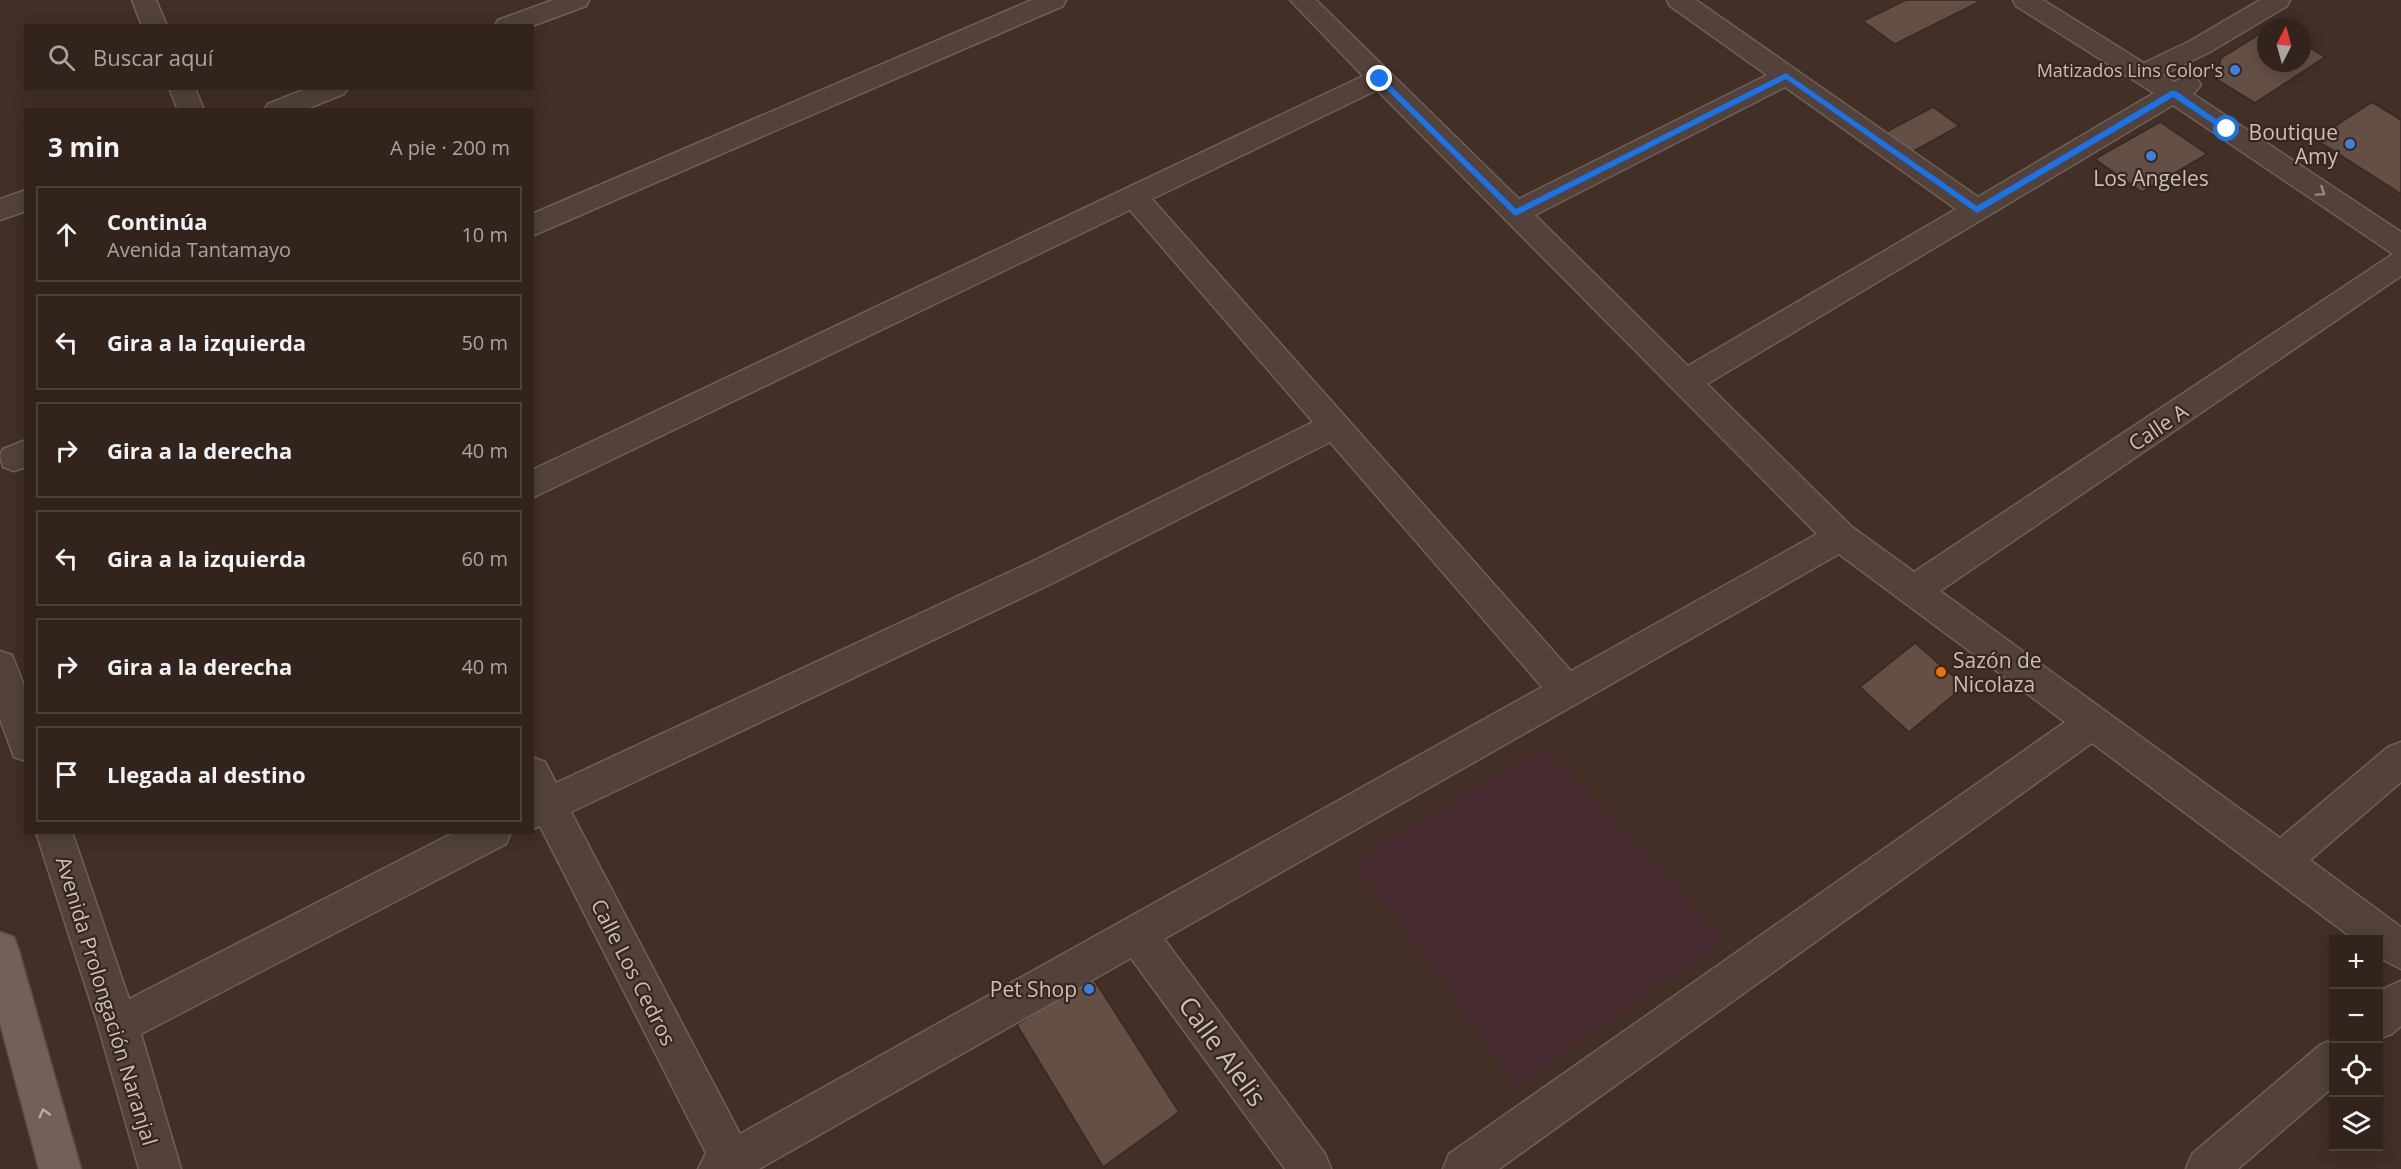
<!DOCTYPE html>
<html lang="es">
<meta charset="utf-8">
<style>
body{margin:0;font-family:"Open Sans",sans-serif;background:#3a2b25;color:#f1f3f6}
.controls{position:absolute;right:18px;bottom:18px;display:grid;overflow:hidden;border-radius:0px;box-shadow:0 3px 15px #0003}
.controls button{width:54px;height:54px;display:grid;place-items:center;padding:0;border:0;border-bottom:2px solid #4d403b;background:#32231c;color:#f1f3f6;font:30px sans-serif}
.compass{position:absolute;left:2257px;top:18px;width:54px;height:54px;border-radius:50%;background:#32231c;box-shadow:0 3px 15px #0003;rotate:6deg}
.stop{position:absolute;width:18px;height:18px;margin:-14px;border:4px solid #1a73e8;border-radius:50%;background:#fff}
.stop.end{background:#1a73e8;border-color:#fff;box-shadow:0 2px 6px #0008}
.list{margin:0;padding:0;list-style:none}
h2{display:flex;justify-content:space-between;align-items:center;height:78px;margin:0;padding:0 24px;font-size:26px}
h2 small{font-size:20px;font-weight:400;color:#a8a4a3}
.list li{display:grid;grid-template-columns:39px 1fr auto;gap:18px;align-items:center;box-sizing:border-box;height:96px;margin:0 12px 12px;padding:0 12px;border:2px solid #4d403b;border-radius:0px}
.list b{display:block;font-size:22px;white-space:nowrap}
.list p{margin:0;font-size:20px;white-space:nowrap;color:#a8a4a3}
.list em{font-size:20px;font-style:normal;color:#a8a4a3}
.icon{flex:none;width:33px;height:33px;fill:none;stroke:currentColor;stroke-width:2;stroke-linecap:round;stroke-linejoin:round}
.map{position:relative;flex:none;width:2401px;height:1169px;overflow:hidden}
.search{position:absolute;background:#32231c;box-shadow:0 3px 15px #0003;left:24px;top:24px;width:510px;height:66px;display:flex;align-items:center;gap:15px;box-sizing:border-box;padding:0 21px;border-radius:0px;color:#a8a4a3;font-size:22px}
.panel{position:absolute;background:#32231c;box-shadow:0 3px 15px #0003;left:24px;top:108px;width:510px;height:726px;border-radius:0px}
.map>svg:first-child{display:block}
.green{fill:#472b31}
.building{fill:#644f45;stroke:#392921;stroke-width:1.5}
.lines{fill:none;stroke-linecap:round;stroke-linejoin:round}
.minor-casing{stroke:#6f6059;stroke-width:3}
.major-casing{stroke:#5b4c44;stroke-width:3}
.minor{fill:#52423a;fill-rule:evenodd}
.major{fill:#726059;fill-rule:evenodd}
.oneway{stroke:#95877f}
.oneway2{stroke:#baaca5}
.route{fill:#1a73e8}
.shop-dot{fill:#3f7fe0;stroke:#37271f;stroke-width:2}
.food-dot{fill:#e8710a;stroke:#37271f;stroke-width:2}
.labels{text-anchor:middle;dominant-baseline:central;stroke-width:4.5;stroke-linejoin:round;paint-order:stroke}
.far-poi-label{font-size:18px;fill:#ccbfb8;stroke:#37271f;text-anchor:end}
.poi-label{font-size:21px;fill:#ccbfb8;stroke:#37271f;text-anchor:end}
.street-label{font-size:21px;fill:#ccbfb8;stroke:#37271f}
.near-street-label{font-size:26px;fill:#ccbfb8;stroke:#37271f}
</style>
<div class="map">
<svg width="2401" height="1169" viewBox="0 0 2401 1169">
<rect width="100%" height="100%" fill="#422f26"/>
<path class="green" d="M1543,747L1725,939L1518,1084L1354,861Z"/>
<g class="building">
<path d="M1906,0H1976L1979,2L1895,44L1863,21Z"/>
<path d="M2266,30V63H2302V43L2325,57L2255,103L2216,79L2221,58Z"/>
<path d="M2372,102L2401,120V194L2315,139Z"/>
<path d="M1933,107L1959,126L1912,152L1886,132Z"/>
<path d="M2160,122L2207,154L2142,192L2095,159Z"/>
<path d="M1915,643L1964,686L1909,732L1860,687Z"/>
<path d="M1091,975L1179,1112L1103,1167L1017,1025Z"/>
</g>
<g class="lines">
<defs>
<g id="minor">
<path d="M132,0H156L167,26H142Z"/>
<path d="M553,0H589L586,6L532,26H495L498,20Z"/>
<path d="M1032,0H1066L1063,6L532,236V214Z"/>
<path d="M1290,0H1316L1519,199L1767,75L1670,6L1667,0H1696L1978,197L2154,93L2016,6L2013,0H2043L2144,63L2190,41L2260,0H2290L2287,6L2208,53L2163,75L2174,82L2188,76L2197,79L2201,85L2193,94L2401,232V276L1940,591L2280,838L2388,747L2401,742V782L2310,860L2401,927V969L2378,957V940H2355L2092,743L1499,1169H1443L1449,1154L2065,722L1839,554L1164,939L1325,1154L1331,1169H1285L1131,958L759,1169H698L706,1153L540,826L532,829V757L545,762L556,783L1031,562L1313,422L1130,210L532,498V470L1363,76ZM1785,87L1956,209L1688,366L1535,215ZM1377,90L1817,534L1571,671L1152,199ZM2173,105L2393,254L1914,572L1852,527L1707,384ZM1330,442L1542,687L740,1134L571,812L1055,582Z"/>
<path d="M169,88H195L204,110H178Z"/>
<path d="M308,88H348L344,94L304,110H264L268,104Z"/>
<path d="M26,190V211L0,220V199Z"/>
<path d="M26,440V467L14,471L3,467L0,455L3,449Z"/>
<path d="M0,651L12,655L26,691V761L14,757L0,719Z"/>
<path d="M36,832H72L129,999L455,832H511L506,844L141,1034L181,1169H139L98,1025Z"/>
<path d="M2401,981V1026L2392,1034L2378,1039V994L2387,987Z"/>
<path d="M2334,1039V1086L2238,1169H2186L2192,1154L2320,1045Z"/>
</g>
<path id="major" d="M0,932L14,937L19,951L81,1169H39L0,1023Z"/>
</defs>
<use href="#minor" class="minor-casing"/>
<use href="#major" class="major-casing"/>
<use href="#minor" class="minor"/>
<use href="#major" class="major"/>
</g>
<defs><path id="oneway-chevron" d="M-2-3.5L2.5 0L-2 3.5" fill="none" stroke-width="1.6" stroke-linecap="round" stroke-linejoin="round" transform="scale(1.5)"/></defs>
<use class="oneway" href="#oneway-chevron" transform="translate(2321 192) rotate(34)"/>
<use class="oneway2" href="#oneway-chevron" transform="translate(44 1113) rotate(-105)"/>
<path class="route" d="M1786,73L1977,206L2171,91H2176L2230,129L2224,131L2173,97L1977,213L1786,79L1515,216L1376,79L1382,77L1516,209Z"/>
<g class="shop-dot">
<circle cx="2235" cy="70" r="6"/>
<circle cx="2350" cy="144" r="6"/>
<circle cx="2151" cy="156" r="6"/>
<circle cx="1089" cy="989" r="6"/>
</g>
<circle class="food-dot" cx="1941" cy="672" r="6"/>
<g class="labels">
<g class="far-poi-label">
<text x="2223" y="70">Matizados Lins Color's</text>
</g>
<g class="poi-label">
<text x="2338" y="132">Boutique<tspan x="2338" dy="24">Amy</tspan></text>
<text x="2151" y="178" text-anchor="middle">Los Angeles</text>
<text x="1953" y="660" text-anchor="start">Sazón de<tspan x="1953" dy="24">Nicolaza</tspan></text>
<text x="1077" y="989">Pet Shop</text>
</g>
<g class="street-label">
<text transform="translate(2158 427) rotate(-34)">Calle A</text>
<text transform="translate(634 972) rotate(63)">Calle Los Cedros</text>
<text transform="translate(107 1001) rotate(73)">Avenida Prolongación Naranjal</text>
</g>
<g class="near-street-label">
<text transform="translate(1223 1051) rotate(54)">Calle Alelis</text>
</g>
</g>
</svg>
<div class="controls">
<button>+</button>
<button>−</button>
<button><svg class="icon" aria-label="locate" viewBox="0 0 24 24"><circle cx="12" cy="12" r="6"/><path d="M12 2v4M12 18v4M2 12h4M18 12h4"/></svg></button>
<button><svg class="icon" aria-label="layers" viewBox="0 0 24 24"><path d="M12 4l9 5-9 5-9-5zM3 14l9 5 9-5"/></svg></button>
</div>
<svg class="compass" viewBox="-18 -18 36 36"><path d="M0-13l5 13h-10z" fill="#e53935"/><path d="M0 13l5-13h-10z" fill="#a8a4a3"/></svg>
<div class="stop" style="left:2227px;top:129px"></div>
<div class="stop end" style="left:1380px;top:79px"></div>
<div class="search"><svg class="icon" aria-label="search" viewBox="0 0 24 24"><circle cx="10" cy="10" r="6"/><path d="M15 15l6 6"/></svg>Buscar aquí</div>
<section class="panel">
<h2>3 min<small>A pie · 200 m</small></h2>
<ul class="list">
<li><svg class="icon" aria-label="ahead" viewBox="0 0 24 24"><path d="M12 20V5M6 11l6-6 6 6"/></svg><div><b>Continúa</b><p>Avenida Tantamayo</p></div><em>10 m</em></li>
<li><svg class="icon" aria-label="left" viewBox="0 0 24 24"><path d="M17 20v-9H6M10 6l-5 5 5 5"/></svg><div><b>Gira a la izquierda</b></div><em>50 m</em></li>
<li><svg class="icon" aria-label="right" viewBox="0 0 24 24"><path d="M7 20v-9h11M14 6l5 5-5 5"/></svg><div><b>Gira a la derecha</b></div><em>40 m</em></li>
<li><svg class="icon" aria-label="left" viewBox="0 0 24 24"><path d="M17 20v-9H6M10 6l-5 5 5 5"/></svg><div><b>Gira a la izquierda</b></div><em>60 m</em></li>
<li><svg class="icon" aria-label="right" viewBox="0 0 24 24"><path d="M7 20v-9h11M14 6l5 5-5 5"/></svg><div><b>Gira a la derecha</b></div><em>40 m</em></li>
<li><svg class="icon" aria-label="arrive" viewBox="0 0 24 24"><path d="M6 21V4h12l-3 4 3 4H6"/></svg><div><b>Llegada al destino</b></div></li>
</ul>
</section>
</div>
